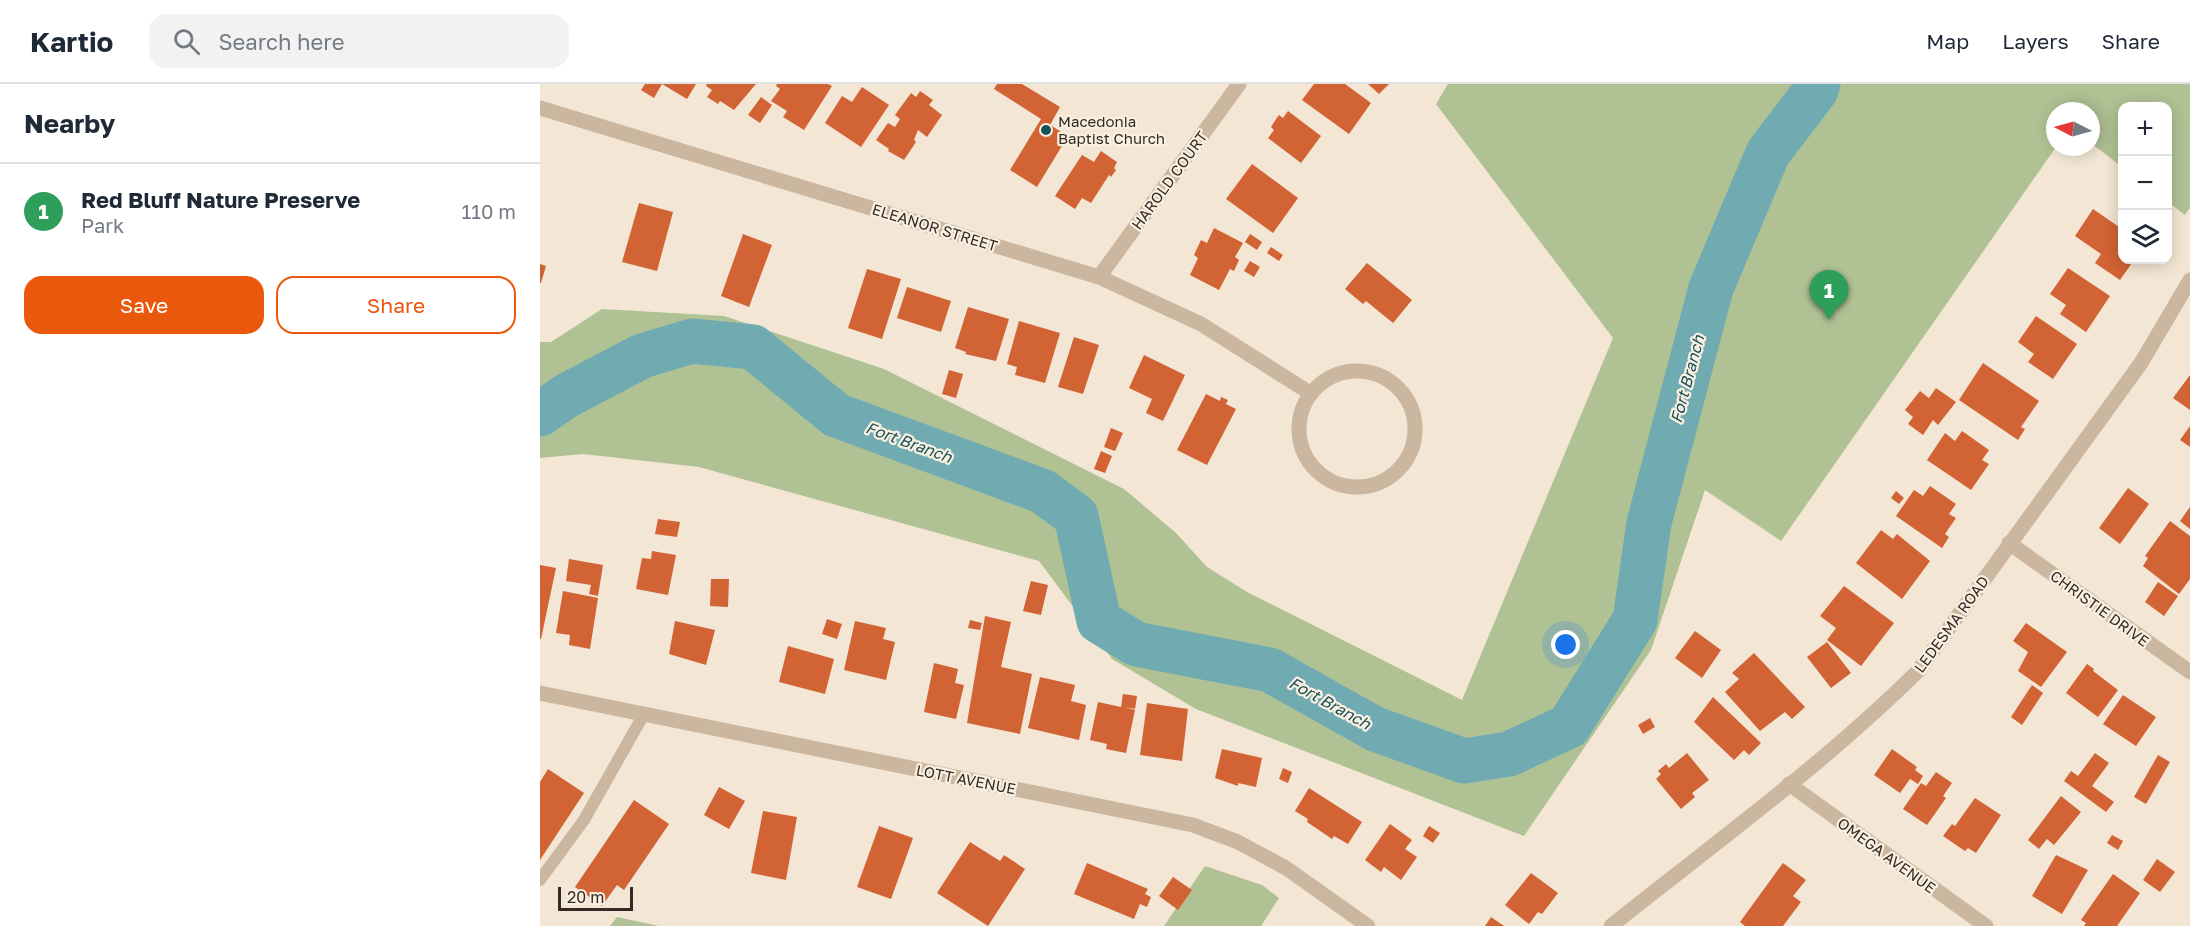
<!DOCTYPE html>
<meta charset="utf-8">
<style>
body{margin:0;font-family:"Golos Text",sans-serif;background:#f2f2f3;color:#1f2937}
.controls{position:absolute;right:18px;top:18px;display:grid;overflow:hidden;border-radius:12px;box-shadow:0 3px 15px #0003}
.controls button{width:54px;height:54px;display:grid;place-items:center;padding:0;border:0;border-bottom:2px solid #e0e1e3;background:#fff;color:#1f2937;font:30px sans-serif}
.compass{position:absolute;left:1506px;top:18px;width:54px;height:54px;border-radius:50%;background:#fff;box-shadow:0 3px 15px #0003;rotate:276deg}
.scale{position:absolute;left:18px;bottom:15px;width:75px;box-sizing:border-box;padding-left:6px;border:3px solid #342a24;border-top:0;font-size:16px;line-height:21px;white-space:nowrap;color:#342a24;-webkit-text-stroke:4px #faf0e1;paint-order:stroke}
.you{position:absolute;left:1026px;top:561px;width:21px;height:21px;margin:-15px;border:4px solid #fff;border-radius:50%;background:#1a73e8;box-shadow:0 0 0 9px #1a73e833}
.badge{display:grid;place-items:center;width:39px;height:39px;border-radius:50%;background:#ea580c;color:#fff;font-size:20px;font-weight:700}
.pin{position:absolute;translate:-50% -50px;filter:drop-shadow(0 2px 3px #0008)}
.pin::after{content:'';position:absolute;top:32px;width:21px;height:18px;background:inherit;clip-path:polygon(0 0,100% 0,50% 100%)}
.list{margin:0;padding:0;list-style:none}
h2{display:flex;justify-content:space-between;align-items:center;height:78px;margin:0;padding:0 24px;font-size:26px}
h2 small{font-size:20px;font-weight:400;color:#747a83}
.list li{display:grid;grid-template-columns:39px 1fr auto;gap:18px;align-items:center;box-sizing:border-box;height:96px;padding:0 24px;border-top:2px solid #e0e1e3}
.list b{display:block;font-size:22px;white-space:nowrap}
.list p{margin:0;font-size:20px;white-space:nowrap;color:#747a83}
.list em{font-size:20px;font-style:normal;color:#747a83}
.actions{display:flex;gap:12px;padding:18px 24px}
.actions a{flex:1;padding:14px 0;border:2px solid #ea580c;border-radius:18px;text-align:center;font-size:21px;color:#ea580c}
.actions .main{background:#ea580c;color:#fff}
.icon{flex:none;width:33px;height:33px;fill:none;stroke:currentColor;stroke-width:2;stroke-linecap:round;stroke-linejoin:round}
.map{position:relative;flex:none;width:1650px;height:842px;overflow:hidden}
header{display:flex;align-items:center;gap:36px;box-sizing:border-box;height:84px;padding:0 30px;background:#fff;border-bottom:2px solid #e0e1e3}
header strong{font-size:28px}
nav{display:flex;gap:33px;margin-inline-start:auto;font-size:21px}
.search{width:420px;height:54px;background:#f2f2f3;display:flex;align-items:center;gap:15px;box-sizing:border-box;padding:0 21px;border-radius:18px;color:#747a83;font-size:22px}
main{display:flex}
aside{flex:1;background:#fff}
.map>svg:first-child{display:block}
.green{fill:#b0c294}
.lines{fill:none;stroke-linecap:round;stroke-linejoin:round}
.river{stroke:#71abb2;stroke-width:45}
.building{fill:#d16334}
.service{stroke:#cbb6a0;stroke-width:12}
.minor{stroke:#cbb6a0;stroke-width:15}
.poi-dot{fill:#165059;stroke:#faf0e1;stroke-width:2}
.labels{text-anchor:middle;dominant-baseline:central;stroke-width:4.5;stroke-linejoin:round;paint-order:stroke}
.poi-label{font-size:15px;fill:#342a24;stroke:#faf0e1;text-anchor:start}
.street-label{font-size:15px;fill:#342a24;stroke:#faf0e1}
.water-label{font-size:16px;font-style:italic;fill:#165059;stroke:#faf0e1}
</style>
<header>
<strong>Kartio</strong>
<div class="search"><svg class="icon" aria-label="search" viewBox="0 0 24 24"><circle cx="10" cy="10" r="6"/><path d="M15 15l6 6"/></svg>Search here</div>
<nav><a>Map</a><a>Layers</a><a>Share</a></nav>
</header>
<main>
<aside>
<h2>Nearby<small></small></h2>
<ul class="list">
<li><span class="badge" style="background:#2e9e5b">1</span><div><b>Red Bluff Nature Preserve</b><p>Park</p></div><em>110 m</em></li>
</ul>
<div class="actions"><a class="main">Save</a><a>Share</a></div>
</aside>
<div class="map">
<svg width="1650" height="842" viewBox="0 0 1650 842">
<rect width="100%" height="100%" fill="#f3e6d4"/>
<g class="green">
<path d="M908,0H1650V124L1645,131L1628,118V22H1582V83L1551,59V27H1515L1516,63L1241,457L1165,406L1111,566L984,752L656,625L572,575L499,477L159,383L43,370L0,374V258H11L62,225L184,232L344,285L584,405L636,449L667,483L707,508L922,616L1073,254L896,20Z"/>
<path d="M665,782L722,801L739,814L721,842H624Z"/>
<path d="M77,833L119,842H70Z"/>
</g>
<g class="lines">
<path class="river" d="M0,330L26,312L102,272L152,257L213,263L296,331L502,407L536,432L559,537L596,560L730,586L835,645L924,677L969,670L1029,642L1095,536L1109,439L1171,204L1228,69L1276,6L1278,0"/>
</g>
<g class="building">
<path d="M105,0H156L147,15L122,0L114,14L101,6Z"/>
<path d="M167,0H216L194,26L180,17L178,20L167,13L172,6L166,2Z"/>
<path d="M237,0H288L292,2L264,46L243,33L247,27L231,17L240,5L236,2Z"/>
<path d="M457,0H482L520,23L510,41L528,52L497,103L470,86L501,35L454,5Z"/>
<path d="M774,0H805L831,19L809,50L762,16Z"/>
<path d="M828,0H849L839,10Z"/>
<path d="M322,3L349,21L321,63L285,39L302,12L312,18Z"/>
<path d="M380,7L393,16L389,21L402,31L387,53L378,46L374,56L376,58L364,76L348,67L349,65L336,56L348,39L355,43L360,35L355,31L371,9L376,13Z"/>
<path d="M221,13L232,21L220,39L208,31Z"/>
<path d="M748,27L781,52L761,79L728,54L734,46L731,43L736,35L739,31L743,34Z"/>
<path d="M561,67L577,78L574,84L576,86L571,93L569,91L551,119L542,114L535,125L515,112L542,71L554,78Z"/>
<path d="M712,80L758,114L733,149L686,115Z"/>
<path d="M99,119L133,128L117,187L82,178Z"/>
<path d="M1553,125L1582,145V176H1594L1580,196L1555,179L1561,170L1535,152Z"/>
<path d="M674,144L703,159L695,173L699,176L694,187L690,185L679,206L650,191L658,174L654,171L661,156L667,159Z"/>
<path d="M203,150L232,161L209,223L181,212Z"/>
<path d="M710,150L722,158L717,166L705,158Z"/>
<path d="M731,163L743,171L739,177L727,169Z"/>
<path d="M710,177L720,183L714,193L704,187Z"/>
<path d="M827,179L872,216L853,239L826,217L823,220L805,205Z"/>
<path d="M0,180L6,182L1,199H0Z"/>
<path d="M1528,184L1570,212L1546,248L1520,230L1526,221L1510,210Z"/>
<path d="M327,185L361,195L342,255L308,244Z"/>
<path d="M367,203L411,217L401,248L357,234Z"/>
<path d="M428,223L469,235L456,277L425,270L426,268L415,264Z"/>
<path d="M1496,232L1537,260L1513,295L1488,278L1494,270L1478,258Z"/>
<path d="M479,237L520,249L505,299L475,291L477,283L467,280Z"/>
<path d="M534,253L559,261L543,310L518,303Z"/>
<path d="M604,271L645,291L623,337L606,329L612,315L589,304Z"/>
<path d="M1443,279L1499,317L1481,343L1485,345L1478,356L1419,316Z"/>
<path d="M409,286L423,290L416,314L402,310Z"/>
<path d="M1650,291V326L1633,314Z"/>
<path d="M1396,304L1416,318L1398,341L1393,336L1383,351L1368,340L1373,333L1365,326L1380,307L1389,314Z"/>
<path d="M666,310L680,317L681,313L688,316L686,320L696,325L667,381L637,366Z"/>
<path d="M1650,342V363L1640,356Z"/>
<path d="M571,344L583,349L575,367L564,363Z"/>
<path d="M1422,347L1449,366L1442,376L1449,380L1431,406L1387,376L1405,349L1415,357Z"/>
<path d="M561,367L572,372L565,389L554,385Z"/>
<path d="M1390,402L1416,420L1409,430L1416,434L1405,450L1409,453L1402,464L1356,432L1374,406L1383,412Z"/>
<path d="M1588,404L1609,420L1580,460L1559,444Z"/>
<path d="M1356,407L1364,414L1359,420L1351,414Z"/>
<path d="M1650,423V445L1640,437Z"/>
<path d="M118,435L140,438L137,453L115,450Z"/>
<path d="M1630,437L1650,452V495L1639,510L1603,482L1608,474L1605,472Z"/>
<path d="M1341,446L1353,455L1357,450L1390,477L1362,515L1316,479Z"/>
<path d="M112,467L136,471L128,511L96,505L102,474L111,475Z"/>
<path d="M29,475L63,481L58,512L49,510L51,501L26,497Z"/>
<path d="M0,481L16,484L1,555H0Z"/>
<path d="M171,495H189L188,523L170,522Z"/>
<path d="M491,497L508,501L501,531L483,527Z"/>
<path d="M1618,498L1638,512L1624,532L1605,518Z"/>
<path d="M1304,502L1354,539L1321,582L1287,556L1296,544L1280,532Z"/>
<path d="M23,507L58,514L50,565L29,561L30,551L16,549Z"/>
<path d="M445,532L471,538L461,583L492,590L480,650L427,639Z"/>
<path d="M287,535L302,540L297,555L282,550Z"/>
<path d="M430,536L442,539L440,546L428,544Z"/>
<path d="M135,537L175,546L166,581L129,570Z"/>
<path d="M315,537L346,544L343,555L355,558L346,596L304,586Z"/>
<path d="M1486,539L1527,568L1501,603L1478,587L1488,568L1473,557Z"/>
<path d="M1155,547L1181,566L1162,594L1135,574Z"/>
<path d="M1287,558L1311,589L1291,604L1267,573Z"/>
<path d="M248,562L294,575L285,610L239,598Z"/>
<path d="M1214,569L1265,623L1252,635L1245,628L1220,647L1185,608L1199,595L1192,589Z"/>
<path d="M394,579L418,585L415,599L424,601L416,635L384,628Z"/>
<path d="M1547,580L1554,585L1553,587L1578,606L1558,633L1526,609Z"/>
<path d="M500,593L535,601L531,617L546,621L539,656L488,644Z"/>
<path d="M1492,601L1503,609L1482,641L1471,633Z"/>
<path d="M583,610L597,612L595,625L584,623L595,626L586,669L566,665L567,660L550,656L558,618L581,623Z"/>
<path d="M1583,611L1616,633L1596,662L1563,640Z"/>
<path d="M1173,613L1221,659L1209,671L1204,666L1194,676L1154,638Z"/>
<path d="M607,619L648,625L642,677L600,671Z"/>
<path d="M1110,634L1115,643L1103,650L1098,641Z"/>
<path d="M682,665L722,674L716,703L698,699V702L675,694Z"/>
<path d="M1352,665L1377,683L1375,686L1383,692L1378,700L1370,695L1360,709L1334,691Z"/>
<path d="M1147,669L1169,696L1152,709L1155,713L1141,725L1116,695L1121,690L1118,687L1126,680L1129,684Z"/>
<path d="M1555,669L1569,679L1552,702L1574,718L1566,728L1524,697L1531,687L1538,692Z"/>
<path d="M1618,671L1630,678L1606,720L1594,713Z"/>
<path d="M743,684L752,688L748,699L739,695Z"/>
<path d="M8,685L44,709L0,776V698Z"/>
<path d="M1396,688L1412,699L1403,712L1406,714L1387,741L1363,725L1381,699L1386,702Z"/>
<path d="M179,703L205,717L189,745L164,731Z"/>
<path d="M769,704L822,738L808,760L794,752L792,755L767,738L768,735L755,727Z"/>
<path d="M1521,712L1541,728L1514,761L1507,755L1499,765L1488,756Z"/>
<path d="M1435,714L1461,731L1436,769L1428,764L1425,767L1403,752L1412,740L1415,742Z"/>
<path d="M94,716L129,740L84,806L77,801L62,822L35,803Z"/>
<path d="M223,727L257,733L246,796L211,789Z"/>
<path d="M850,740L872,756L865,765L877,773L861,796L844,783L841,788L825,776Z"/>
<path d="M339,742L373,754L351,815L317,803Z"/>
<path d="M889,742L900,749L893,759L883,752Z"/>
<path d="M1572,751L1583,757L1578,766L1567,759Z"/>
<path d="M430,758L460,777L464,771L485,785L448,842L397,809Z"/>
<path d="M1516,771L1548,786L1522,830L1492,812Z"/>
<path d="M1617,775L1635,788L1620,808L1603,796Z"/>
<path d="M547,779L608,805L605,810L611,813L607,823L600,820L594,835L534,810Z"/>
<path d="M1243,779L1266,796L1253,812L1261,818L1243,842H1205L1200,838Z"/>
<path d="M991,789L1018,809L1002,830L998,828L989,840L965,821Z"/>
<path d="M1573,790L1600,809L1577,842H1544L1546,839L1541,836Z"/>
<path d="M633,793L652,806L638,826L619,812Z"/>
<path d="M951,833L964,842H945Z"/>
</g>
<g class="lines">
<path class="service" d="M0,796L44,736L104,630"/>
<g class="minor">
<path d="M0,24L559,193L661,240L770,309"/>
<path d="M559,193L699,0"/>
<circle cx="817" cy="345" r="58"/>
<path d="M1469,459L1650,588"/>
<path d="M0,609L653,741L698,758L746,784L828,842"/>
<path d="M1249,700L1446,842"/>
<path d="M1071,842C1175,759 1284,680 1378,587L1601,279L1650,196"/>
</g>
</g>
<circle class="poi-dot" cx="506" cy="46" r="6"/>
<g class="labels">
<g class="poi-label">
<text x="518" y="37">Macedonia<tspan x="518" dy="17">Baptist Church</tspan></text>
</g>
<g class="street-label">
<text transform="translate(629 96) rotate(-54)">HAROLD COURT</text>
<text transform="translate(395 143) rotate(17)">ELEANOR STREET</text>
<text transform="translate(1560 524) rotate(36)">CHRISTIE DRIVE</text>
<text transform="translate(1411 540) rotate(-54)">LEDESMA ROAD</text>
<text transform="translate(426 695) rotate(11)">LOTT AVENUE</text>
<text transform="translate(1347 771) rotate(36)">OMEGA AVENUE</text>
</g>
<g class="water-label">
<text transform="translate(1147 295) rotate(-75)">Fort Branch</text>
<text transform="translate(369 358) rotate(20)">Fort Branch</text>
<text transform="translate(790 619) rotate(29)">Fort Branch</text>
</g>
</g>
</svg>
<div class="controls">
<button>+</button>
<button>−</button>
<button><svg class="icon" aria-label="layers" viewBox="0 0 24 24"><path d="M12 4l9 5-9 5-9-5zM3 14l9 5 9-5"/></svg></button>
</div>
<svg class="compass" viewBox="-18 -18 36 36"><path d="M0-13l5 13h-10z" fill="#e53935"/><path d="M0 13l5-13h-10z" fill="#747a83"/></svg>
<div class="scale">20 m</div>
<div class="you"></div>
<div class="pin badge" style="left:1289px;top:236px;background:#2e9e5b">1</div>
</div>
</main>
